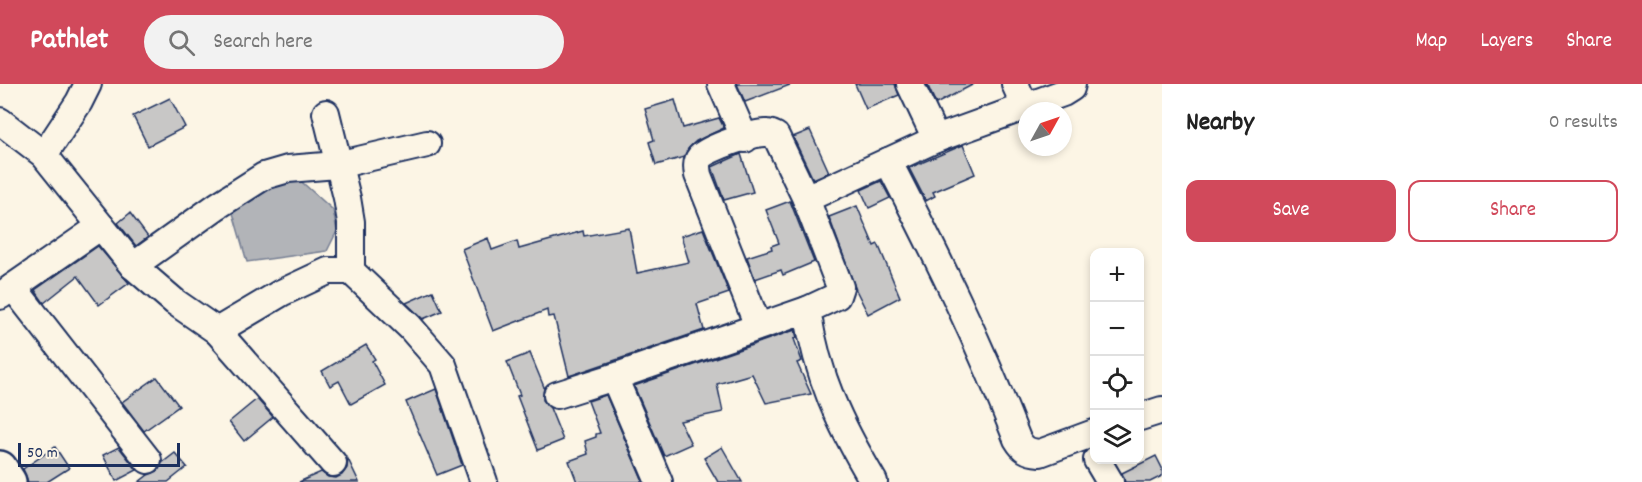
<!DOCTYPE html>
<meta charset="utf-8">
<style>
body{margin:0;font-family:Dekko,sans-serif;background:#f2f2f2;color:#222}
.controls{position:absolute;right:18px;bottom:18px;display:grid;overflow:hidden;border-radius:12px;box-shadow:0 3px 9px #0003}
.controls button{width:54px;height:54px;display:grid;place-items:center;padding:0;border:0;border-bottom:2px solid #e0e0e0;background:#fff;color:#222;font:30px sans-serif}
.compass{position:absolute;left:1018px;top:18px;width:54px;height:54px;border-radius:50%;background:#fff;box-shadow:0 3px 9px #0003;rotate:50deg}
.scale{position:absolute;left:18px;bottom:15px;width:162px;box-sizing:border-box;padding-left:6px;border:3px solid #1b2f5e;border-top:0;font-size:16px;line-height:21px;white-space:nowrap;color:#1b2f5e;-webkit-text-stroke:4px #fcf5e5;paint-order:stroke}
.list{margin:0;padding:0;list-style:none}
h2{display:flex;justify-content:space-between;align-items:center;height:78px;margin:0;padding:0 24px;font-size:26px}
h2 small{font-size:20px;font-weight:400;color:#767676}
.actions{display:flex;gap:12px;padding:18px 24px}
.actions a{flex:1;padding:14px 0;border:2px solid #d1495b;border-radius:12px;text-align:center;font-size:21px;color:#d1495b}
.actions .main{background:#d1495b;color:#fff}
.icon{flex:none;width:33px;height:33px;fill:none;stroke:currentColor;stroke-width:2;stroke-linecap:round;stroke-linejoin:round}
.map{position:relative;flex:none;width:1162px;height:398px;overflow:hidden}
header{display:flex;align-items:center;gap:36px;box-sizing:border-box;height:84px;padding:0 30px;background:#d1495b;color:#fff}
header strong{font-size:28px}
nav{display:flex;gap:33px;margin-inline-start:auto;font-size:21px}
.search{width:420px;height:54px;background:#f2f2f2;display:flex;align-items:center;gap:15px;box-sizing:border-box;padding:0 21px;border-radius:33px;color:#767676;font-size:22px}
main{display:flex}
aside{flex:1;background:#fff}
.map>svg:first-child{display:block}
.water{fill:#b2b4b8;stroke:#767f94;stroke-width:1.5}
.building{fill:#c8c7c6;stroke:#1b2f5e;stroke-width:1.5}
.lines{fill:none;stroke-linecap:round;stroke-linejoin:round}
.street-casing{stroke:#1b2f5e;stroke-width:30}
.secondary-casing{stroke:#1b2f5e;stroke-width:38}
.street{stroke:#fcf5e5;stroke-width:26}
.secondary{stroke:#fcf5e5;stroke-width:33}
</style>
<header>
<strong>Pathlet</strong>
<div class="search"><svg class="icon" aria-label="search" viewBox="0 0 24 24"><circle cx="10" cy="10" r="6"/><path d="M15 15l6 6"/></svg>Search here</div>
<nav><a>Map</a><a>Layers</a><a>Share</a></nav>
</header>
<main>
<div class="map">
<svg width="1162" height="398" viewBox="0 0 1162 398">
<rect width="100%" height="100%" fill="#fcf5e5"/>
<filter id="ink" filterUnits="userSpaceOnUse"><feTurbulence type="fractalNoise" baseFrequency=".0167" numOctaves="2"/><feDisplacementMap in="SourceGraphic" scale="12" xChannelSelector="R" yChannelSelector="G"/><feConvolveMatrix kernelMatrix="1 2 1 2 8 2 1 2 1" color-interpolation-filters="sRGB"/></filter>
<g filter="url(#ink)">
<path class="water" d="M295,92L333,126L337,147L327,167L247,178L233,129L251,115Z"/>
<g class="building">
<path d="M737,0H789L790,1L745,18Z"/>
<path d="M855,0H895L899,11L866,25Z"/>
<path d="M927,0H974L936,20Z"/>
<path d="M170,14L185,43L148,62L133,32Z"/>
<path d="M675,16L683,44L719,34L724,44L696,57L688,65L684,73L656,81L649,58L654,56L645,25Z"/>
<path d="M810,46L829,88L813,95L793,53Z"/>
<path d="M963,61L975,90L933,108L935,112L926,117L909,84Z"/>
<path d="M741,70L753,108L724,116L712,83Z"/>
<path d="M881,97L890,114L869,124L861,106Z"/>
<path d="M790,117L814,178L783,191L781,186L755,195L747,173L772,165L771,162L779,159L766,126Z"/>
<path d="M857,122L874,162L878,160L900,213L868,230L856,206L829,133Z"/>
<path d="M130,129L148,153L136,162L118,139Z"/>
<path d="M629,144L637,189L689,178L681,152L703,145L729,209L697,220L704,246L569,292L554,232L548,233L547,226L493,247L462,165L488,154L492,166L517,157L519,165L583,147L584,152Z"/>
<path d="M98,162L129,199L99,221L78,192L44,219L35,206Z"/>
<path d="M433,207L442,227L423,235L406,219Z"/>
<path d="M795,246L797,254L794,255L802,277L797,279L811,310L766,319L752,290L717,300L723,328L680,337L691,360L664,372L634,302Z"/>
<path d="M366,261L375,275L372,277L385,301L351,320L339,297L330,302L322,287Z"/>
<path d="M530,269L544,303L543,316L550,324L563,356L538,366L517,312L520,311L507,278Z"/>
<path d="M157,293L179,322L144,347L122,318Z"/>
<path d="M436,305L462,381L437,391L406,318Z"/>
<path d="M606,311L643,398H577L569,377L588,370L585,357L596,353V350L600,349L588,317Z"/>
<path d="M257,315L273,333L244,357L229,338Z"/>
<path d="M55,363L69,384L47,398H28L23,385Z"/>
<path d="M119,363L137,386L116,397L103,371Z"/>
<path d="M722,363L742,398H718L704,374Z"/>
<path d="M175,369L187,383L168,398H139L148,391L158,387L162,379Z"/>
<path d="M1156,372L1162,384V392L1150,398H1125L1122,389Z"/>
<path d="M348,375L359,398H299L321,388L328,393L336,394L342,391L347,384Z"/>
</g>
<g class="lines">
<defs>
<g id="street">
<path d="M721,0L745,55"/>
<path d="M910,0L936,55"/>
<path d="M1015,0L1025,22"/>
<path d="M326,29L347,114L351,138V187"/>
<path d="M0,37L44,71L133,182L175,218L217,247L333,379"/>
<path d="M44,71L79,18L88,0"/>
<path d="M888,77C935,168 980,259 1017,355C1023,365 1027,368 1040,369L1094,349"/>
<path d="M806,115L936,55L1063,9L1071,4L1072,0"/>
<path d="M133,182L217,122L264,92L288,85L337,81L427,60"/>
<path d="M13,203L148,376"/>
<path d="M0,212L101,142"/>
<path d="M758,242L698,91C697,85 696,78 700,73C708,64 755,48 767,49C771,49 772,50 776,52L806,115L840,203L837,212L807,226C818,295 839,339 874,398"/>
<path d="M217,247L281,209L328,187H351L410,243L443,281L484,398"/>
<path d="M614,293L659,398"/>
<path d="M557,311L614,293L807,226"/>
<path d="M1140,333L1162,326"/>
<path d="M1097,376L1110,398"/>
</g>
<path id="secondary" d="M0,384L9,398"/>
</defs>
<use href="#street" class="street-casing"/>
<use href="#secondary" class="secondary-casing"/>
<use href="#street" class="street"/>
<use href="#secondary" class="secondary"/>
</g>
</g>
</svg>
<div class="controls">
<button>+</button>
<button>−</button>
<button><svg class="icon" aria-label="locate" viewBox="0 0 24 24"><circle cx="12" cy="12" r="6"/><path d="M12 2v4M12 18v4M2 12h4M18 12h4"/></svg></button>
<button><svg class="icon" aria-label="layers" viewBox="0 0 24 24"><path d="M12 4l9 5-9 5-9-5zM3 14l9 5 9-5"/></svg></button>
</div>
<svg class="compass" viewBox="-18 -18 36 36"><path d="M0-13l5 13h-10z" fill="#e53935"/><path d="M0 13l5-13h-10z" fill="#767676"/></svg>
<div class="scale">50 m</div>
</div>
<aside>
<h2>Nearby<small>0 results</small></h2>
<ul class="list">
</ul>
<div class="actions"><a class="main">Save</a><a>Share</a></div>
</aside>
</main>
